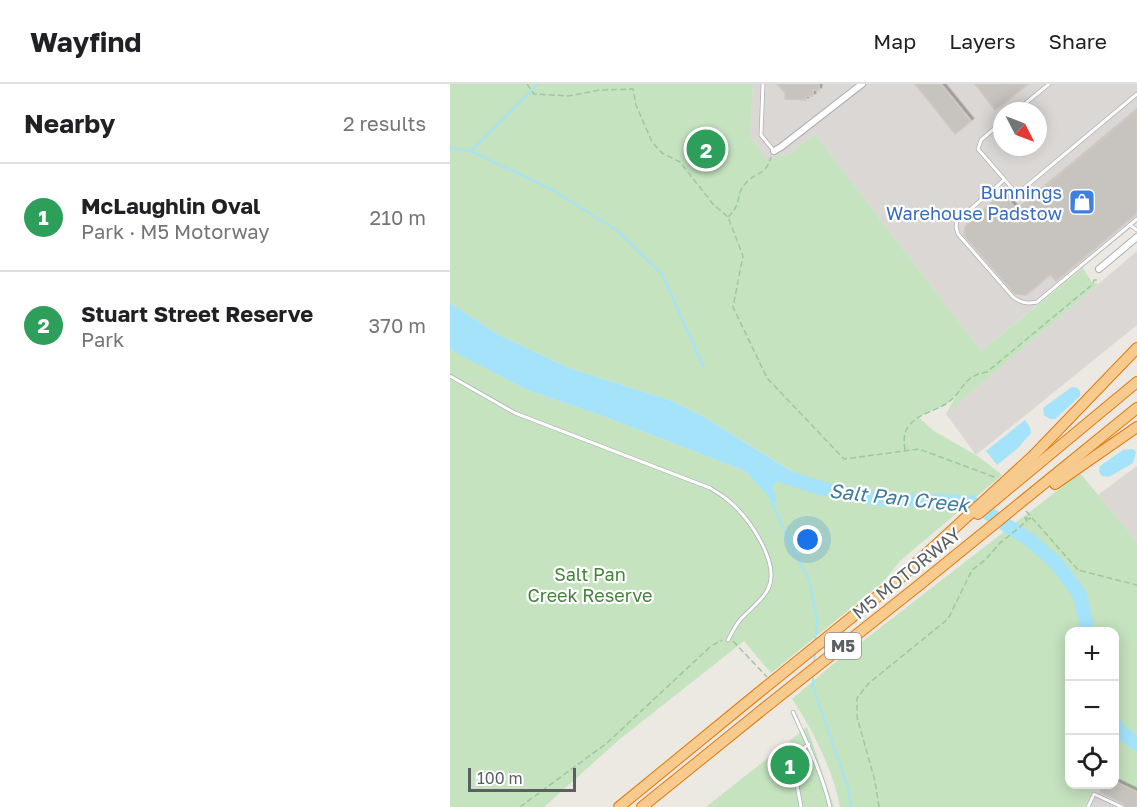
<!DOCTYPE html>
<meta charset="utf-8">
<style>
body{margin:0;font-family:"Golos Text",sans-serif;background:#f6f6f6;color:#202124}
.controls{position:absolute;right:18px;bottom:18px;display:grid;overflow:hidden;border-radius:12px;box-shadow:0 3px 15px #0003}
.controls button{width:54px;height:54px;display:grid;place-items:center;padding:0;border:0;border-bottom:2px solid #e0e0e0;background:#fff;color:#202124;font:30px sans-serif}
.compass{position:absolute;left:543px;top:18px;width:54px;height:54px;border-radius:50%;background:#fff;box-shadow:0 3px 15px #0003;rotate:132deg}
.scale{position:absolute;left:18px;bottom:15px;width:108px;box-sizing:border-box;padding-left:6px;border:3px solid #5a5f62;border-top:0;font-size:16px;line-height:21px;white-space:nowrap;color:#5a5f62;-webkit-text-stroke:4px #fff;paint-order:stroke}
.you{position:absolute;left:358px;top:456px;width:21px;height:21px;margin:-15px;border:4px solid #fff;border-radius:50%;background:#1a73e8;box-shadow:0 0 0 9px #1a73e833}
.badge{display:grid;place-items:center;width:39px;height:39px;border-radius:50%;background:#b45309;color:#fff;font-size:20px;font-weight:700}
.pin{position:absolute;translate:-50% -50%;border:3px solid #fff;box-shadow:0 2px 6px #0006}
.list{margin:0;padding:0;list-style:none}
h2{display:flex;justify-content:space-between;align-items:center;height:78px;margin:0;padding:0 24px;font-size:26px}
h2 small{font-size:20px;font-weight:400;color:#757577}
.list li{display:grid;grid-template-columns:39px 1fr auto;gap:18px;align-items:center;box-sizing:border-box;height:108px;padding:0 24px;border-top:2px solid #e0e0e0}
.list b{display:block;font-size:22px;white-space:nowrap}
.list p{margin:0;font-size:20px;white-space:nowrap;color:#757577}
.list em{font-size:20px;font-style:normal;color:#757577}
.icon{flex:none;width:33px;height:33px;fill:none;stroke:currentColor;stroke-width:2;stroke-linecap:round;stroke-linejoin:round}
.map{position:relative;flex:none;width:687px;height:723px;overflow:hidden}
header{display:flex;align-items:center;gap:36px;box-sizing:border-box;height:84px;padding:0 30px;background:#fff;border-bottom:2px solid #e0e0e0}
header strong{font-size:28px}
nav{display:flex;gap:33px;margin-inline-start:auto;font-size:21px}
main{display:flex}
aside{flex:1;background:#fff}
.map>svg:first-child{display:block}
.industrial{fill:#dbd7d4;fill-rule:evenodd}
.green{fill:#c5e3bf}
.water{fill:#a4e3fa}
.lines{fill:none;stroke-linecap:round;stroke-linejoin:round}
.stream{stroke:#a4e3fa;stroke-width:2}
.river{stroke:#a4e3fa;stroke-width:14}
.building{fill:#c7c3be;stroke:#d1c9c1;stroke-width:1.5;filter:url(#shadow)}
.lane-casing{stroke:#adb1b4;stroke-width:4.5}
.street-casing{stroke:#adb1b4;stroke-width:8}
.highway-casing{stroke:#e27a0c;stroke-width:12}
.path{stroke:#9cc8a1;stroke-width:1.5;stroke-dasharray:6 3;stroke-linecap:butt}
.lane{stroke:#fff;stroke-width:3}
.street{stroke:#fff;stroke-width:6}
.highway{stroke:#f7ca8e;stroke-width:10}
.highway-bridge-casing{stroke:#e27a0c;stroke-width:12;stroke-linecap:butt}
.highway-bridge{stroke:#f7ca8e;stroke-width:10}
.labels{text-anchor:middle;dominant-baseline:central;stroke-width:4.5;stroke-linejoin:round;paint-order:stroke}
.shield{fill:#fff;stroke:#8c8f91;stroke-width:1.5}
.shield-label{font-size:16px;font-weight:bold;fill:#5a5f62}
.shop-label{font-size:18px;fill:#366cbe;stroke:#fff;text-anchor:end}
.street-label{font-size:18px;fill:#5a5f62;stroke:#fff}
.park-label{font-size:18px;fill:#428239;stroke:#fff}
.water-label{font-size:20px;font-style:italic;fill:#3e7a9a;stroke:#fff}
</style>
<header>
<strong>Wayfind</strong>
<nav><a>Map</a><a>Layers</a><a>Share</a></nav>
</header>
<main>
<aside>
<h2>Nearby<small>2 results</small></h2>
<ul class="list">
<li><span class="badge" style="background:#2e9e5b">1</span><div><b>McLaughlin Oval</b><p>Park · M5 Motorway</p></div><em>210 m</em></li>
<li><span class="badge" style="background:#2e9e5b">2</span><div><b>Stuart Street Reserve</b><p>Park</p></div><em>370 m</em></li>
</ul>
</aside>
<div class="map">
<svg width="687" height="723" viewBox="0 0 687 723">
<defs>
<filter id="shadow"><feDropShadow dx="2.5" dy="-2.5" stdDeviation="0" flood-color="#0004"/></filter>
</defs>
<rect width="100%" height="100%" fill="#ece8e2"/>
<g class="industrial">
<path d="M303,0H687V139L531,267L365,50L338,71L327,72L319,79L300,52ZM552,27H588V63H552Z"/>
<path d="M687,167V241L526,371L496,330Z"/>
<path d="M687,382V458L648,411Z"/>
<path d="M665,694L687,707V723H634L645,701L664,700Z"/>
</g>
<g class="green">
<path d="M0,0H303L300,52L319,78L327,72L338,71L365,50L531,267L633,184L642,198L648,200L496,330L506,312L495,321L468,333L484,347L529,373L552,391L451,476L433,498L321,589L294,557L170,655L94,723H0V265L77,306L150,331L295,387L327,420L323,403L331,390L345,389L254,333L222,317L119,284L49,251L0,219Z"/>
<path d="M630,389L687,458V707L665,694L664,548H620V700L645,701L634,723H390C384,688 362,644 342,615L382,581Z"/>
<path d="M357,643L384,723H256Z"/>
</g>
<g class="water">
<path d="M0,219L49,251L119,284L222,317L254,333L346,390H331L323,403L328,422L295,387L150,331L77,306L10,271L0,265Z"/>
<path d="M622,303L627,304L630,307V312L605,335H600L594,331L593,324Z"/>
<path d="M575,336L580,344L581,349L567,365L547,381L536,367Z"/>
<path d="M683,365L686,368L683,379L659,393L652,392L649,388L650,382L673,366Z"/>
</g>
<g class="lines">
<g class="stream">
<path d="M0,64L21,67L103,106L166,146L212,190L253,282"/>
<path d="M21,67L88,0"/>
<path d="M318,409L338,455L359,496L367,536L365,559"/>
<path d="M364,580L365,567"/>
<path d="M363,591V603L398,704L401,723"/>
</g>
<g class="river">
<path d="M314,386L370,404L422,414L442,416L521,418L581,457L607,480L630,511L638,548"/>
<path d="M664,639L668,646L687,660"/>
</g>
</g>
<g class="building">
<path d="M327,0H369V6H363V12H356V16L335,15V9Z"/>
<path d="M465,0H491L521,37L505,50Z"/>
<path d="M525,0H578L545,26Z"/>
<path d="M687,26V129L606,197L600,191L576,211L565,210L514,151L515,143L553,110L567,126Z"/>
<path d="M664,697L687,708V723H676L674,720L650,708L652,700H664Z"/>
</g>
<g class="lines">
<defs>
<g id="lane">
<path d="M313,0L311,51L324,67"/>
<path d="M566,27L599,0"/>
<path d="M552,38L531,56L528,65L567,110L687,10"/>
<path d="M554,96L507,137L506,143L508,150L563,213C572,219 576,220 587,218L687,135"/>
<path d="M680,141L687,146"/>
<path d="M0,292L65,329L260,404C267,408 273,412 279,417C299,434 331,479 318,505C312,517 299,526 290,536C285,542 282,549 278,556"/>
<path d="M343,628C357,659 372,689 380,723"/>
<path d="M351,723C348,702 337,674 359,660"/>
<path d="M638,723L644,710L672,723"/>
</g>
<g id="street">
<path d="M324,67L331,63L412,0"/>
<path d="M649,185L687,153"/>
</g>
<g id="highway">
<path d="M605,400L687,343"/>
<path d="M528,430L687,298"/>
<path d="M449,495L584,371L687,264"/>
<path d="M468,502L687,324"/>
<path d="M169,723L307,610"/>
<path d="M192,723L317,622"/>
</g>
</defs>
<use href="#lane" class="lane-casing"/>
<use href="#street" class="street-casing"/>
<use href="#highway" class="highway-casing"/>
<g class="path">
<path d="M77,0L84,10L119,12L149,6L183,5L186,21L202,58L212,69L230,78L263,120L278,133L293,172L283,223L317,294L394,375L469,365L547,394"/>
<path d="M278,133C293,119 285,111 295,100C306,87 316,92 321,73"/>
<path d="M455,366C454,358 453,350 458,343C466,331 482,328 494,321C515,309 509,293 537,288L643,200L644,196H648"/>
<path d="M576,427L628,486L687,501"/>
<path d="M283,557L317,593"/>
<path d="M70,723L157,659L261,562L272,556"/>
<path d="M429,723L425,697L407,633V614L419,599L498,535L522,486L535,476L550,459L577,437L574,432L579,435L581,434"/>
</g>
<use href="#lane" class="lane"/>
<use href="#street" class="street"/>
<use href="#highway" class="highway"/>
<defs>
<g id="highway-bridge">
<path d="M307,610L449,495"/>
<path d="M317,622L468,502"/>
</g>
</defs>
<use href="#highway-bridge" class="highway-bridge-casing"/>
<use href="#highway-bridge" class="highway-bridge"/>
</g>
<defs>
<symbol id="shop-square" viewBox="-11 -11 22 22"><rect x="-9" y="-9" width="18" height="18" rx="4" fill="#3f7fe0" stroke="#fff"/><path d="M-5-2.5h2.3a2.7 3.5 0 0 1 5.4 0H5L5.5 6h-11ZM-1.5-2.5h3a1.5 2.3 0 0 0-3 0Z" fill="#fff"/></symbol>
</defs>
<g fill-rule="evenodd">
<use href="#shop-square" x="617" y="103" width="30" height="30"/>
</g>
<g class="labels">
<rect class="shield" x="375" y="549" width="36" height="26" rx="4.5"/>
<g class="shield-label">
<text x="393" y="562">M5</text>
</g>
<g class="shop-label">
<text x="612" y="108">Bunnings<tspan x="612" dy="21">Warehouse Padstow</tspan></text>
</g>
<g class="street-label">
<text transform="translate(456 489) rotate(-39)">M5 MOTORWAY</text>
</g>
<g class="park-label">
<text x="140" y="490">Salt Pan<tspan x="140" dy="21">Creek Reserve</tspan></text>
</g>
<g class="water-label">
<text transform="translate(449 413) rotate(6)">Salt Pan Creek</text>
</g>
</g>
</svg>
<div class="controls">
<button>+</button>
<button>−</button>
<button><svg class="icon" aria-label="locate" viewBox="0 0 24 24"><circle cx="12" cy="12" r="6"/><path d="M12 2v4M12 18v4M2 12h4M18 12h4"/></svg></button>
</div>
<svg class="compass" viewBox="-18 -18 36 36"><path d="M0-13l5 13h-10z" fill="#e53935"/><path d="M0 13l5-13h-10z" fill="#757577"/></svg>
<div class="scale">100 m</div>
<div class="you"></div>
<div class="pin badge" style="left:340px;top:681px;background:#2e9e5b">1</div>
<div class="pin badge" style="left:256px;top:65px;background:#2e9e5b">2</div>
</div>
</main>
